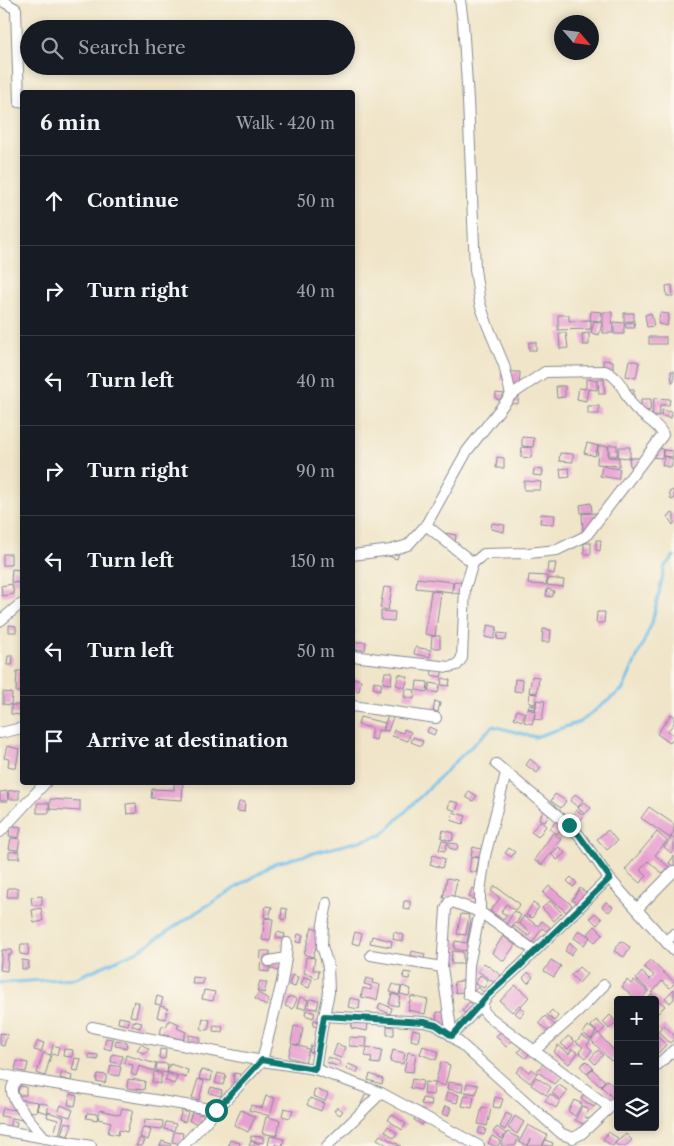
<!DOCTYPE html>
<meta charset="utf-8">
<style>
body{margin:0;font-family:"Libre Caslon Text",serif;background:#242831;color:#f1f3f6}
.controls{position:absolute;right:15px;bottom:15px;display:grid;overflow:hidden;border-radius:5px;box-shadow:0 2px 8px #0003}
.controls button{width:45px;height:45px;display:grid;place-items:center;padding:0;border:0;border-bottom:1px solid #363941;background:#171b24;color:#f1f3f6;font:25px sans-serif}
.compass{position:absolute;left:554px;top:15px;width:45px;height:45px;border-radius:50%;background:#171b24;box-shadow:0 2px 8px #0003;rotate:118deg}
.stop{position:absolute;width:15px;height:15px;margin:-11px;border:4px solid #0f766e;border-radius:50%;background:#fff}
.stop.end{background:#0f766e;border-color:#fff;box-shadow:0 1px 5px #0008}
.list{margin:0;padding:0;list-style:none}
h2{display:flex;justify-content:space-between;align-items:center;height:65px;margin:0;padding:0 20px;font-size:21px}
h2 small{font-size:16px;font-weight:400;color:#9ea1a6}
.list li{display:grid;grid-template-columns:32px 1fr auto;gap:15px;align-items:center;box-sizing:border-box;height:90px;padding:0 20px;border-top:1px solid #363941}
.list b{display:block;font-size:19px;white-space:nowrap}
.list em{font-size:16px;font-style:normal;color:#9ea1a6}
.icon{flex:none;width:28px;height:28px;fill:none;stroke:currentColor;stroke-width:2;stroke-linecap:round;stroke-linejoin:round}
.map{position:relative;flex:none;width:674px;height:1146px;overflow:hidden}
.search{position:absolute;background:#171b24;box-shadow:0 2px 8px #0003;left:20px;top:20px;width:335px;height:55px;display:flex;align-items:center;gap:12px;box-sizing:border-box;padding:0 18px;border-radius:28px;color:#9ea1a6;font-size:19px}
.panel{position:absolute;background:#171b24;box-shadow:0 2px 8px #0003;left:20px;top:90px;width:335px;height:695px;border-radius:5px}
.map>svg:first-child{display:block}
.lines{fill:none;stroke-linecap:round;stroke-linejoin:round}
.stream{stroke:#6fbfea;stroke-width:3}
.building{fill:#e8a0d1}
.street-casing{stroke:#868a94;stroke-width:12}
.street{stroke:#fff;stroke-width:10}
.route{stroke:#0f766e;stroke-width:6}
</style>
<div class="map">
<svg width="674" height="1146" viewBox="0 0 674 1146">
<rect width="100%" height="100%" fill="#fbf7ec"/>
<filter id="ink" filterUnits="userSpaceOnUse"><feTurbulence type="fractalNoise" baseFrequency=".02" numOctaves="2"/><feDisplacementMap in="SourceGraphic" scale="10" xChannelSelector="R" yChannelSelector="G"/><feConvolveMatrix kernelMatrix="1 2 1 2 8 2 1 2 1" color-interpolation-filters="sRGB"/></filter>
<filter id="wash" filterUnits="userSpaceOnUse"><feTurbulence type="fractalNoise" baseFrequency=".0096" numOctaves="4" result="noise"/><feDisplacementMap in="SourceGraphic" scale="20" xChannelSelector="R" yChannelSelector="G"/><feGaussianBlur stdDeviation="1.12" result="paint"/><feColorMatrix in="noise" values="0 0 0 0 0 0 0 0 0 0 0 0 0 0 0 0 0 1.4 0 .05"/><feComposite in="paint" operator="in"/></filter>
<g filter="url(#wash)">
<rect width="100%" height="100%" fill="#f0e5c9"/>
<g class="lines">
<path class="stream" d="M0,983L76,978L138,951L200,910L276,863L382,835L457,760L493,726L535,737L580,722L623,689L652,623L665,566L674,556"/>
</g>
<g id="blocks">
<g class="building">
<path d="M672,285L673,296H667L666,286Z"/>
<path d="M591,311L602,312L601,321L590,320Z"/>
<path d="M603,312H612L613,333H603Z"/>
<rect x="624" y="313" width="10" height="8"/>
<path d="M651,313L654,326L647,327L645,315Z"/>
<path d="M660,313L669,314L667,326L658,324Z"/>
<path d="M558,315H569V321L591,320V329L558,330Z"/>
<path d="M594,321L602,323L599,335L591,333Z"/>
<path d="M614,322L624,323V334H614Z"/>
<path d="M634,322L635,328H626L625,323Z"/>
<path d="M559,333H566L568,348L560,349Z"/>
<path d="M589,333V345H583L582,334Z"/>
<rect x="649" y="337" width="17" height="7"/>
<rect x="529" y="342" width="7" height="8"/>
<path d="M603,360L613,361V373L603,374Z"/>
<path d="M629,360L639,362L636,378L626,376Z"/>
<path d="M671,371H674V382H672Z"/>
<path d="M501,372H520L518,404L508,403L509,381L501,380Z"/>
<path d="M586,379L597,380V390L588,389L586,401L577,399L579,388L586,389Z"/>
<path d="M598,379H604L605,394H599Z"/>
<path d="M556,386H565V397L557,398Z"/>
<path d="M628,389H634V400Z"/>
<path d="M496,393L505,394L504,400L496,399Z"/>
<path d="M654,398L670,399L669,405H660L659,416L652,415Z"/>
<path d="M641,399H651L650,411L641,410Z"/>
<rect x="588" y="406" width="11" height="8"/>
<path d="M662,410L672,412L671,418L661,416Z"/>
<path d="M522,437L534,438L533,447L522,446Z"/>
<path d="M587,443L598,446L595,456L584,453Z"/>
<rect x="609" y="445" width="8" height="11"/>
<path d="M598,446H608V457L619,458V466L597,464Z"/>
<path d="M522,447L532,448L531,458L521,457Z"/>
<path d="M619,447H630V458L618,457Z"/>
<path d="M652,448L663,449L662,458L650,457Z"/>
<path d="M663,450L673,451V457L663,456Z"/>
<path d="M560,453L573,454V462L559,461Z"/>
<path d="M664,456L673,459L671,468L662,465Z"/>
<path d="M497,457L504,458V468H496Z"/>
<path d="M629,458H640V465L630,466Z"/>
<path d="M602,466L620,469L618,479L600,476Z"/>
<path d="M569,468L570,477L561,478L560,469Z"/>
<path d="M534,469L543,470L542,476L533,475Z"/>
<path d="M524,481L541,482L540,490H524Z"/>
<path d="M674,490V499L671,500L669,492Z"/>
<path d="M591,503L592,512L581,513L580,505Z"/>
<path d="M596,513V529L583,530L582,514Z"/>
<path d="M673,513L674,515V524L673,525L667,516Z"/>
<path d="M541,514L555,515L554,524L540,523Z"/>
<path d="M492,523L505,525L504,532L491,529Z"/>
<path d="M445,533L456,535L455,542L444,540Z"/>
<path d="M596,540H601L600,551L596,550Z"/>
<rect x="584" y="543" width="7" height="11"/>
<path d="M399,552L397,559L385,555Z"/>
<rect x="3" y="554" width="8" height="11"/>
<path d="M548,563H556L554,574L547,573Z"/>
<path d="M12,569L20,570V583L11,582Z"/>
<path d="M529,575L547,576L546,585L528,584Z"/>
<path d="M417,578L453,582L452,592L416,588Z"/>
<path d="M548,578L564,580L563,587L547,585Z"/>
<path d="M454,581L464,583L462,594L452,593Z"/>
<path d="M12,584L14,594L2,596L1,586Z"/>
<path d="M384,587L392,588L388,610L380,608Z"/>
<path d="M547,589L554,591L552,597L546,596Z"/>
<path d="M431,591L441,592L435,636L425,634Z"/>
<path d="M381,611L395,612L394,621L381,620Z"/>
<path d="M597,612H605L604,623H596Z"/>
<path d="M9,625L16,626V632H9Z"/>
<path d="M488,625L497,627L494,639L485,637Z"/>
<path d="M352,628L355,629L354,641H352Z"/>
<path d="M543,629L551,630L550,642H542Z"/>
<path d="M498,633L507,634L506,640L497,639Z"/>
<path d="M432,636H440V648H431Z"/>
<path d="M352,642H366L365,650L352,649Z"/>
<path d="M415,647L431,650L430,657L414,654Z"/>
<path d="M8,656H13L12,665H7Z"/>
<path d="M433,668L443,670L441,677L431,675Z"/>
<path d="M17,671H22V692H16Z"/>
<path d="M385,672H392L391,684L383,683Z"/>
<path d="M399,674L408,677L405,688L396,685Z"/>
<path d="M532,676L539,677L537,693L529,692Z"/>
<path d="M353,678L361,680L359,691L352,690Z"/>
<path d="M442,678L450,680L449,686L441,685Z"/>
<path d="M515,679L523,680L522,692L514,691Z"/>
<path d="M374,681L382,684L380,690L373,688Z"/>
<path d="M417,681L428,682L427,692L416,690Z"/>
<path d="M430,683L440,685L438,693L428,691Z"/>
<path d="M406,689L415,690L414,699L404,697Z"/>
<path d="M3,692L12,693L11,705L3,704Z"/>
<path d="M530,693L537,694L535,704L529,703Z"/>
<path d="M537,700L545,701L542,720L534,719Z"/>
<path d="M435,701L440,703L438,712L433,711Z"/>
<path d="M11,705H22V715L11,714Z"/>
<path d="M529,705L536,706L535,709L528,708Z"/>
<path d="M527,709L536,711L532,724L524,722Z"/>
<path d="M517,710L525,713L522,721L514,718Z"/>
<path d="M671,714L674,716V723L668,731L674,735V737L670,743L657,734Z"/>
<path d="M388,715L393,717L388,731L383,730Z"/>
<path d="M360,717L385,723L383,731L378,730L376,740L370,738L372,728L358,725Z"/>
<path d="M429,727L436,730L434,735L427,732Z"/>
<path d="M404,729L411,732L408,741L392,736L394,730L403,733Z"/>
<path d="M413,737L423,741L421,746L411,742Z"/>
<path d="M7,746L19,749L16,768L8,766L9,759L4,758Z"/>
<path d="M530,759L541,768L537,773L526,765Z"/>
<path d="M174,782H183L182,800L151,798L152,789L174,790Z"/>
<path d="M19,790V799H9L8,791Z"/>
<path d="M7,791L8,801H0V792Z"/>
<path d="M469,791L477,796L473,801L466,797Z"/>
<path d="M555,794L566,801L561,808L551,801Z"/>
<path d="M575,794L583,800L578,807L570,801Z"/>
<path d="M50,799L80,801V811L50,809Z"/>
<path d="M450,801L459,803L456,811L448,808Z"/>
<path d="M239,802H245L244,812L237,811Z"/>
<path d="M584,802L591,808L585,814L578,808Z"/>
<rect x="37" y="803" width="12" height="10"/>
<path d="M136,803L137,813L127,814L126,804Z"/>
<path d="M649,807L674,824V831L670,838L641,818Z"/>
<path d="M544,810L550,813L545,822L539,819Z"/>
<path d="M576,810L584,815L579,823L571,819Z"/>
<path d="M453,812L466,816L463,824L451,820Z"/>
<path d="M557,820L564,825L557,834L550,829Z"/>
<path d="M540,821L546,826L538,837L531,832Z"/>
<path d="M10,825L21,827L19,838L9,836Z"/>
<path d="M443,830L454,833L452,841L441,838Z"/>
<path d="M608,830L617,841L607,850L597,839Z"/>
<path d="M657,832L667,841L655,855L669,867L663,874L648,861L640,870L647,876L640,883L625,870Z"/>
<path d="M553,833L561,839L542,865L534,860Z"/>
<path d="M672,837L674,839V849L671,853L664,847Z"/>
<path d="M11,838L20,839L18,850L9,849Z"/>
<path d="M442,840L448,842L445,851L439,850Z"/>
<path d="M449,843L458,844L457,850L449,848Z"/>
<path d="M473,847L485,850L484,858L471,856Z"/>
<path d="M559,847L565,853L557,860L551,854Z"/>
<path d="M509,848L515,852L511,857L505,853Z"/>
<path d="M19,851L20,858H9V852Z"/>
<path d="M433,855L445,859L442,868L430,864Z"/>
<path d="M674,856V867L669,863Z"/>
<path d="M471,857L479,858L476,873L469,871Z"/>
<path d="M571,877L577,883L573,887L567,881Z"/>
<path d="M447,878L457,880L453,900L443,898Z"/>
<path d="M495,886L520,904L515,910L506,904L501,912L507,915L503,920L490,911L500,898L491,891Z"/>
<path d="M549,886L572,905L566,912L543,893Z"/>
<path d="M8,888H18V897H7Z"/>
<path d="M472,888L484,893L481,902L469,897Z"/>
<path d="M580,888L590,896L583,907L572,900Z"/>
<path d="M42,896V905H32L31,897Z"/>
<path d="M404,901H410V910L403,909Z"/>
<path d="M550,901L562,913L554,921L542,908Z"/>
<path d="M606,902L613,907L609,912L602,907Z"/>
<path d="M533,903L539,907L532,918L526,915Z"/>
<path d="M266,906L272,907L269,918L264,917Z"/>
<path d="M41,908L43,921L34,923L32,910Z"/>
<path d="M282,908L287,909L286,920L281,919Z"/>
<path d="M514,911L521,915L516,924L514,923L511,928L506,925Z"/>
<path d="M595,913L602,919L597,925L590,918Z"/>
<path d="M461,914L469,915L466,935L457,934Z"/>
<path d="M524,916L538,926L542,921L550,927L546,931L542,928L531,945L511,931L514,926L529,936L531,933L519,923Z"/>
<path d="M265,918L273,919L270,941L262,940Z"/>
<path d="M471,919L479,920L474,952L454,949L455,941L467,943Z"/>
<path d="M595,926L603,934L595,942L587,935Z"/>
<path d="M312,927L321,930L313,957L304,954Z"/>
<path d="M579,930L590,937L584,945L574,938Z"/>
<path d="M277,932L285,934L284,939L276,938Z"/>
<path d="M355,932L362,934L359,945L352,943Z"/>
<path d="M394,932L404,935L403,942L393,939Z"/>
<path d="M298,934L303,935L301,943L296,942Z"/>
<path d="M372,936L392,941L391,947L370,943Z"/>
<path d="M503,936L515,945L504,961L492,953Z"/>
<path d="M621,941L630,947L624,957L614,951Z"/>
<path d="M570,943L576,948L571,955L565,951Z"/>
<path d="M21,944H29L28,955L20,954Z"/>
<path d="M2,950H12L11,955H8L7,971L0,970Z"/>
<path d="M261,951H270L269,972L260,971Z"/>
<path d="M412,951L425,954L423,963L410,960Z"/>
<path d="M452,951L463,952V964H451Z"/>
<path d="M306,957L315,958L313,970H319L318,978L312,977L313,975L304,973Z"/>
<path d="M22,960L29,961L28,969H22Z"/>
<path d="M551,960L561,966L554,977L544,971Z"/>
<path d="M650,960L674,982V984L670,988L662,981L652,993L636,979L642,972L650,980L654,975L644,967Z"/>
<path d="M273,962L282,965L280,972L270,968Z"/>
<path d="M484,963L502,976L496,984L478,971Z"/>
<path d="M579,967L587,974L579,983L571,975Z"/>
<path d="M404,972L411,973L409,979L403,978Z"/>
<path d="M528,972L533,977L528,983L523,978Z"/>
<path d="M292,975L298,977L295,987L289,985Z"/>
<path d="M480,975L488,980L484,988L475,984Z"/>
<path d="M193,977L203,978V984H192Z"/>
<path d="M304,977L312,979L309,988L301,985Z"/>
<path d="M366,978L373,980L372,983L380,985L377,1000L361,997L363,988L371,990V986L364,984Z"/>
<path d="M468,980L469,991L456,993L454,982Z"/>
<path d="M627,980L631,984L634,980L648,991L641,1000H638L622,987Z"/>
<path d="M260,981L267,983L264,993L257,991Z"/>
<path d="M393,984L401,987L399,995L390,992Z"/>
<path d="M515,985L529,997L521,1006L519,1005L512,1012L500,1001Z"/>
<path d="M402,986L411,989L409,996L400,994Z"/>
<path d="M478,987L488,996L483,1002L472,993Z"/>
<path d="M674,989V999L670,1003L665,998Z"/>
<path d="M204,990L215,992L213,1001L202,999Z"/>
<path d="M258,993L269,999L266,1006L255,999Z"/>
<path d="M392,994L400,996L398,1006L389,1004Z"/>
<path d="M652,994L665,1006L655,1016V1000H647Z"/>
<path d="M157,996L163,998L161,1005L155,1004Z"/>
<path d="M289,996L297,999L293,1009L285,1006Z"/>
<path d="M411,996L428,1000L425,1014L408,1010Z"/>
<path d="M300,997L308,1000L305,1009L297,1007Z"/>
<path d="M350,998L360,1000L359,1009L348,1007Z"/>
<path d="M309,999L319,1000L317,1009L308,1008Z"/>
<path d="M134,1001L139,1003L136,1017L130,1016Z"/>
<path d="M469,1002L475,1006L469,1015L462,1011Z"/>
<path d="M380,1003L392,1008L390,1014L378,1009Z"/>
<path d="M160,1006L168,1008L165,1019L157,1017Z"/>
<path d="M520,1007L525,1011L520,1017L515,1013Z"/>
<path d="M306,1010L315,1013L313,1018L305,1015Z"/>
<path d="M552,1010L558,1016L554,1021L547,1015Z"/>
<path d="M437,1012L453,1013L452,1025L436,1024Z"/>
<path d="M610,1015L616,1022L609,1029L603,1022Z"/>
<path d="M545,1016L559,1029L553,1036L539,1023Z"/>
<path d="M119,1017L129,1019L128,1025L118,1023Z"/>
<path d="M203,1018L210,1020L208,1030L201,1029Z"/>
<path d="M169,1020L179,1024L177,1028L186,1032L183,1040L160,1033L162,1026L166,1027Z"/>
<path d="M314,1020L324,1022L323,1028L313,1026Z"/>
<path d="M596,1020L605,1028L599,1034L591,1026Z"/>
<path d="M134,1021L142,1023L140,1028L132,1026Z"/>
<path d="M352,1021L368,1024L367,1031L351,1028Z"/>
<path d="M214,1025L223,1026L222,1032L213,1031Z"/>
<path d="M664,1025L674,1035V1039L670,1043L658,1031Z"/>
<path d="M294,1026L303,1028L300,1045L293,1044L309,1049L305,1062L288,1057L292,1044L291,1043Z"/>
<path d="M387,1026L394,1027V1035H387Z"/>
<path d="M588,1026L596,1031L591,1039L583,1033Z"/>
<path d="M413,1029L420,1031L418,1042L411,1040Z"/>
<path d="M504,1030L513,1040L506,1047L496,1036Z"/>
<path d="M0,1033L7,1034L4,1046L0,1045Z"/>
<path d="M598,1033L618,1055L611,1061L591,1040Z"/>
<path d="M655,1034L666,1045L655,1056Z"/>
<path d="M189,1035L200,1037L199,1043L188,1041Z"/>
<path d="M582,1035L590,1041L587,1045L592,1050L586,1058L579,1052L583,1047L576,1042Z"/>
<path d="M568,1036L575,1041L568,1049L561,1044Z"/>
<path d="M349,1037L367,1038L366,1047L349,1046Z"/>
<path d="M106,1038L113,1039L111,1050L104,1048Z"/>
<path d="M116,1040L127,1042L126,1048L115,1046Z"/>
<path d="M38,1041L44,1043L41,1052L34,1050Z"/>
<path d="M141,1044L149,1049L145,1054L137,1050Z"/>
<path d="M337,1044L345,1047L341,1058L333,1055Z"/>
<path d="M53,1045L59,1047L57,1055L51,1054Z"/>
<path d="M311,1045L320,1048L319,1055L309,1052Z"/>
<path d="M558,1045L569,1054L572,1049L578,1053L569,1064L554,1052Z"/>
<path d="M423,1046L439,1052L436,1060L420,1054Z"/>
<path d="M367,1047L382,1050L379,1064L371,1063L372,1057L365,1056Z"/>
<path d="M522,1047L529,1054L526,1058L518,1052Z"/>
<path d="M64,1049L73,1050L72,1057L63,1056Z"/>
<path d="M160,1049L166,1050L165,1059L159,1058Z"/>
<path d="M393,1050L405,1053L403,1064L390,1062Z"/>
<path d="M598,1050L603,1055L595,1064L590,1059Z"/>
<path d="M408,1052L416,1054L413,1072L404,1071Z"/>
<path d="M43,1053L51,1055L45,1076L37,1073Z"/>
<path d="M89,1054L98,1055V1060L89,1059Z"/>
<path d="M112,1054L123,1056L121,1064L111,1062Z"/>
<path d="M126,1055L156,1064L154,1071L139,1066L136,1076L131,1074L133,1065L124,1063Z"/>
<path d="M328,1057L341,1062L339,1067L326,1062Z"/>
<path d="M75,1058L81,1059L78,1071L72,1070Z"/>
<path d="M17,1061L28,1063L26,1072L15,1070Z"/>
<path d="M586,1061L593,1068L587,1074L580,1066Z"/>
<path d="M441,1062L450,1065L445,1086L435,1083Z"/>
<path d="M157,1063L168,1064L167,1073L156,1071Z"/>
<path d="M544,1063L561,1076L554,1084L537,1071Z"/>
<path d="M170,1064L188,1070L186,1078L167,1072Z"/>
<path d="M348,1064L359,1068L357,1073L346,1069Z"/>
<path d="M111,1065L121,1067L119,1076L109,1074Z"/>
<path d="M521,1066L529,1072L531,1069L537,1073L530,1083L516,1072Z"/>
<path d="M592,1069L605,1081L600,1086L588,1075Z"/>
<path d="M201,1070L212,1072L211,1081L199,1079Z"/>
<path d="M62,1072L72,1076L71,1081L60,1078Z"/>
<path d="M154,1072L162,1074L160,1084L152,1082Z"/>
<path d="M168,1073L177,1078L174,1084L165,1080Z"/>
<path d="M218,1073L226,1075L223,1085L215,1083Z"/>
<path d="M234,1073L240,1074L239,1087L233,1086Z"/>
<path d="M98,1074L107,1075L105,1083L96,1081Z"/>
<path d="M370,1074L383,1079L382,1084L368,1080Z"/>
<path d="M536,1077L551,1087L546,1095L531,1085Z"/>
<path d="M128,1079L145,1081L144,1090L127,1088Z"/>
<path d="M198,1079L204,1081L199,1100L192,1098Z"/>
<path d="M412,1079L423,1081L421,1090L410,1088Z"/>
<path d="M607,1080L618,1090V1093L613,1098L601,1086Z"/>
<path d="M425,1082L435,1083L433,1095L424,1094Z"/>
<path d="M448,1082L463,1084L462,1092L447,1089Z"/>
<path d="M467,1083L478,1085L476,1094L465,1092Z"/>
<path d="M559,1085L568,1091L561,1100L552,1093Z"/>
<path d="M19,1086L26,1087V1095H18Z"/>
<path d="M211,1087L222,1090L221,1096L209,1093Z"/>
<path d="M315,1089L328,1094L325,1101L313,1096Z"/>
<path d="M367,1091L373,1094L367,1106L361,1104Z"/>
<path d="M447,1092L459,1095L457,1103L445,1100Z"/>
<path d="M584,1093L598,1101L594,1107L581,1099Z"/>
<path d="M70,1094L77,1096L75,1106L68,1105Z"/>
<path d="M550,1094L560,1101L556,1108L545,1101Z"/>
<path d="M465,1095L474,1097L472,1108L462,1106Z"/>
<path d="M266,1096L275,1098L270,1116L249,1110L251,1105L262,1108Z"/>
<path d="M495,1097L503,1099L500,1108L493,1107Z"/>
<path d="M310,1098L324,1103L321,1111L307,1105Z"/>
<path d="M422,1098L432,1100L431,1106L421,1104Z"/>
<path d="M16,1099L38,1102L36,1112L25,1111L23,1120L1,1116L3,1108L14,1110Z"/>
<path d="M574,1100L582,1104L575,1116L568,1111Z"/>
<path d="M39,1102L49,1105L47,1113L37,1110Z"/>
<path d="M61,1105L73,1110L70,1117L58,1113Z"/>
<path d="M445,1106L451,1108L448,1116L442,1114Z"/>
<path d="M582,1106L589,1110L585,1117L592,1121L589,1127L575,1120Z"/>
<path d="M337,1107L343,1111L340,1115L334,1111Z"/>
<path d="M482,1107L491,1109L487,1126L478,1124Z"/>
<path d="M122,1108L133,1110L127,1132L119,1130L118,1135L108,1133L111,1122L98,1119L100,1110L120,1115Z"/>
<path d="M284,1108L293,1110L290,1118L282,1116Z"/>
<path d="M182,1110L188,1113L185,1122L179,1120Z"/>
<path d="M241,1110L255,1117L248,1132L234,1125Z"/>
<path d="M48,1112L64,1117L59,1135L54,1133L58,1120L47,1117Z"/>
<path d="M192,1112L203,1115L200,1124L189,1121Z"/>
<path d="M87,1113L98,1114L97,1120L86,1118Z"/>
<path d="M506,1113L512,1116L505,1130L500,1127Z"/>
<path d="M392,1114L406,1124L402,1130L388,1120Z"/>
<path d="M416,1115L425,1120L422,1125L414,1120Z"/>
<path d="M515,1116L524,1122L517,1134L508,1128Z"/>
<path d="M266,1117L280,1120L277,1136L262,1133Z"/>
<path d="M145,1119L163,1121L162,1129L144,1127Z"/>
<path d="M11,1120L17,1122L15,1131L9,1129Z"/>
<path d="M65,1122L72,1124L68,1136L61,1134Z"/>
<path d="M166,1122L176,1124L174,1131L164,1129Z"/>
<path d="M528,1125L547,1135L542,1146H528L531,1139L527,1146L519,1142Z"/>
<path d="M388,1126L397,1133L394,1138L385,1131Z"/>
<path d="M143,1127L151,1130L148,1140L140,1137Z"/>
<path d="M480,1127L486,1129L484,1135L478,1133Z"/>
<path d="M497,1127L506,1134L502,1139L493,1132Z"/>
<path d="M174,1132L183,1133L181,1144L172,1142Z"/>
<path d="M507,1132L519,1138L515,1146H503L501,1145Z"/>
<path d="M608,1132L618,1138L613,1146L603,1140Z"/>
<path d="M626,1134L632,1140L625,1146H618L615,1143Z"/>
<path d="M380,1135L401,1146H389L377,1139Z"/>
<path d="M251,1136L263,1137V1143L251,1141Z"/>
<path d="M270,1136L284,1139L282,1146L275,1144V1146H268Z"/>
<path d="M492,1136L501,1141L498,1146H494L488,1143Z"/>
<path d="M140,1138L145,1141L142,1146H136Z"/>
<path d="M230,1140L240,1143L239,1146H228Z"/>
<path d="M545,1140L553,1143L552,1146H543Z"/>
<path d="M162,1141L171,1144L170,1146H160Z"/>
<path d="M251,1141L259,1144V1146H249Z"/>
</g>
</g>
</g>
<g filter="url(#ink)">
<use href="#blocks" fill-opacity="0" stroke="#868a94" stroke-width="1"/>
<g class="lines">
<defs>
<g id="street">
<path d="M4,2L16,9L19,102"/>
<path d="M426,525L473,563"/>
<path d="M352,555L391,550L408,545L426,525L467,451L511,395L504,365L487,324L480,304L475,269L468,100L463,22L460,0"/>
<path d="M0,621L18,606L22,604"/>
<path d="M352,656L449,667L457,665L462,658L465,588L473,563L484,554L529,553L557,550L586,536L663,435C660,425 643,417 635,408C623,394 623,379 605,371L545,372L511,395"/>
<path d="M352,706L436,718"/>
<path d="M0,733L22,728"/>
<path d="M496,764L569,825L579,835L609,878L674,951"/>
<path d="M0,832L46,782"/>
<path d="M637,909L674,871"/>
<path d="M666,941L674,934"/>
<path d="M371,955L442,967"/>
<path d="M269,961L286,958L287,943"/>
<path d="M324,1016L424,1022L436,1025L452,1036L562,1134L573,1138L581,1134L618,1100"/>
<path d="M92,1027L262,1061L315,1069L381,1093L479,1146"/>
<path d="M452,1036L483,1002L468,994L469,965L480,912V892L485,856L506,773"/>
<path d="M452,1036L442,967L446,909L450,901L480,912L535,951"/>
<path d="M534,1051L578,1012L604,985"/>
<path d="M655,1067L674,1050"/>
<path d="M315,1069L324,1016L329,992L328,966L322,946L323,924L327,903"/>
<path d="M0,1074L18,1078"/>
<path d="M609,1107L488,1016L483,1010V1002L488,995L519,967L609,878"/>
<path d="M0,1130L91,1146"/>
<path d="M45,1138C37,1128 13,1103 12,1092C11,1086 14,1083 18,1078L216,1110"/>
<path d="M183,1146L262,1061L282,982L286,958"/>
<path d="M327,1146L381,1093"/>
</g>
</defs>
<use href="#street" class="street-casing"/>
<use href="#street" class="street"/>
</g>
</g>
<g class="lines" filter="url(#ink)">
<path class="route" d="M216,1110L262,1060L315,1069L324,1016L424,1022L436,1025L452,1036L488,995L519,967L610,878L579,835L569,825"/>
</g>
</svg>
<div class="controls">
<button>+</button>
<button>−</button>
<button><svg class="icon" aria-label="layers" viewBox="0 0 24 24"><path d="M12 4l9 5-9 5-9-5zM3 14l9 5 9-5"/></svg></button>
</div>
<svg class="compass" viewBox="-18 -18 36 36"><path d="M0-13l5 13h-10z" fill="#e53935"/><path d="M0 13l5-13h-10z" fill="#9ea1a6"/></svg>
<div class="stop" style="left:216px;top:1110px"></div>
<div class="stop end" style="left:569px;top:825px"></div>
<div class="search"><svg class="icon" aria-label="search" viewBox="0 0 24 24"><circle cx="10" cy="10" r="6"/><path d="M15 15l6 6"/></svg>Search here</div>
<section class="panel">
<h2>6 min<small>Walk · 420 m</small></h2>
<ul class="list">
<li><svg class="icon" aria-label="ahead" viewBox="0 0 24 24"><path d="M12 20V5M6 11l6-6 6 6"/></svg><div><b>Continue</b></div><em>50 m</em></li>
<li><svg class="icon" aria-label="right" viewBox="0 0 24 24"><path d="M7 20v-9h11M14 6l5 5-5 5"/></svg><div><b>Turn right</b></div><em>40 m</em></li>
<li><svg class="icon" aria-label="left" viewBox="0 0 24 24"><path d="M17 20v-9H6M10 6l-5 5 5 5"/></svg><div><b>Turn left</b></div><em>40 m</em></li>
<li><svg class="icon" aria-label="right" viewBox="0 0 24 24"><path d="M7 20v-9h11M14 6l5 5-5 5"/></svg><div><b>Turn right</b></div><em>90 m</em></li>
<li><svg class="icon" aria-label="left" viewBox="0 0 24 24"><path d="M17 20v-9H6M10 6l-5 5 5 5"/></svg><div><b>Turn left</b></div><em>150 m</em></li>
<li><svg class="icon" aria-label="left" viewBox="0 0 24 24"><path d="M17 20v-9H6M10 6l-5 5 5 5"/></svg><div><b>Turn left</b></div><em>50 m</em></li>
<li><svg class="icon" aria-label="arrive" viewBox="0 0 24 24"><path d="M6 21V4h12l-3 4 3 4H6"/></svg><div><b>Arrive at destination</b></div></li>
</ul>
</section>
</div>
